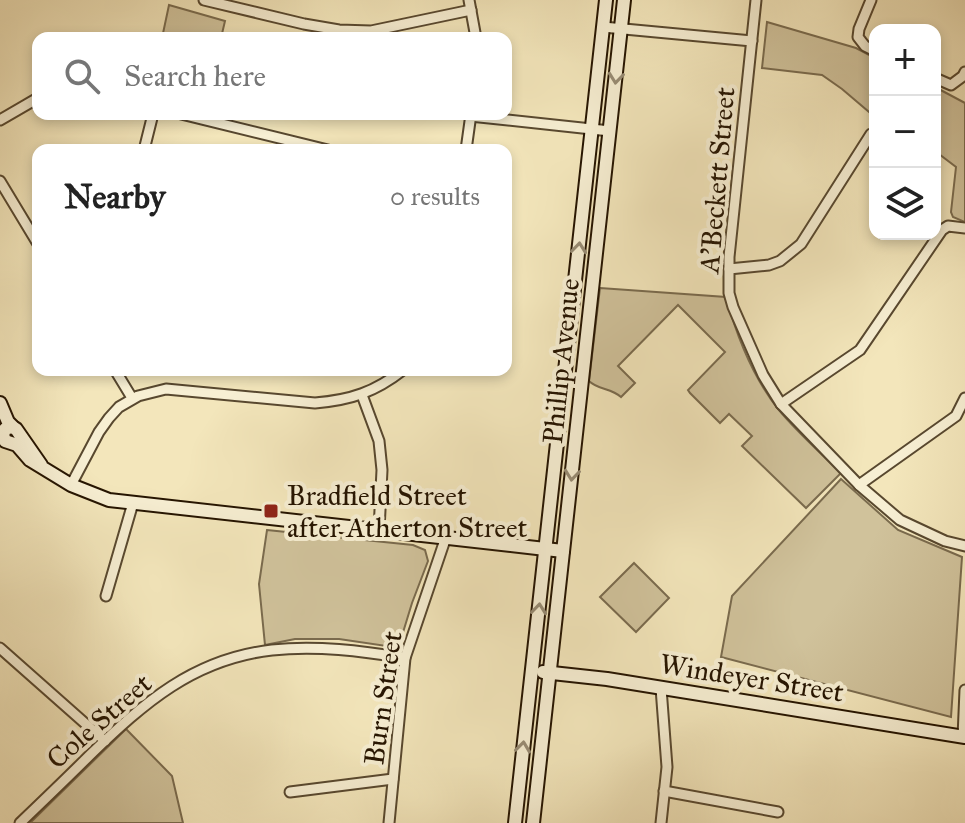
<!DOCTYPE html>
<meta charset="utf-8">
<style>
body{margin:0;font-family:"IM FELL Great Primer",serif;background:#f2f2f2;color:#222}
.controls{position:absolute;right:24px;top:24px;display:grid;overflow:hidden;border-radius:16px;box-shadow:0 4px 12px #0003}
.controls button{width:72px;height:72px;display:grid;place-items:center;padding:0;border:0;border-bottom:2px solid #e0e0e0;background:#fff;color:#222;font:40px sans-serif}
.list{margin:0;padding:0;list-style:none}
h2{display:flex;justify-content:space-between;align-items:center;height:104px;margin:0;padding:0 32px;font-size:34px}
h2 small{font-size:26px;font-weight:400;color:#767676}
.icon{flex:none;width:44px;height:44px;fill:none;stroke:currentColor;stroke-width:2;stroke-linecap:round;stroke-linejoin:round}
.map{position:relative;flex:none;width:965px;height:823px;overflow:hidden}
.search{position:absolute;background:#fff;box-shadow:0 4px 12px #0003;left:32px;top:32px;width:480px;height:88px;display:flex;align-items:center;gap:20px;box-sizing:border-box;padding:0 28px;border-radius:16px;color:#767676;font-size:30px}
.panel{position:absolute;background:#fff;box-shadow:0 4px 12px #0003;left:32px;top:144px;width:480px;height:232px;border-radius:16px}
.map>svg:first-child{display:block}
.green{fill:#d0c29b;stroke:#7a6b4e;stroke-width:2}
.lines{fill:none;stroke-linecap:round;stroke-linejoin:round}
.street-casing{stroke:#58482f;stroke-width:13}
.secondary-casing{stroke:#251400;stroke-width:16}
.street{stroke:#f7efd3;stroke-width:9}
.secondary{stroke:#f7efd3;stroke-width:12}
.oneway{stroke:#988c74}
.poi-dot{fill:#8f2418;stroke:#f7efd3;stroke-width:3}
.labels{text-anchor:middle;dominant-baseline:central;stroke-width:8;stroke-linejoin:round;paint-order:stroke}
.street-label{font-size:28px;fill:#251400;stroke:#f7efd3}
.poi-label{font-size:28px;fill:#251400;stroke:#f7efd3;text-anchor:start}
</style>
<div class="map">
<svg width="965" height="823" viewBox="0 0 965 823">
<rect width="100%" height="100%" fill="#f3e6bb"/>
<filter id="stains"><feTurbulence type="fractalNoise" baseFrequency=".0025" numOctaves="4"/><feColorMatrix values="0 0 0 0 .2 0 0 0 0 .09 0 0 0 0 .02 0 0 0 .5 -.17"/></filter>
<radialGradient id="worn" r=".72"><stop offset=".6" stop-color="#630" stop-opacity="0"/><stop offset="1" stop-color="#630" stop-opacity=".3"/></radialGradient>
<g class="green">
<path d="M169,5L225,21L221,38H162Z"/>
<path d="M767,22L856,48L875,58V117L842,89L822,75L762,68Z"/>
<path d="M935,87L965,103V222L953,217L951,212L956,167L935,151Z"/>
<path d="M600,288L726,297C737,337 753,378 779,410C798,433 821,453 841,473L806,508L742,446L752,436L729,414L720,423L690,393L688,390L725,352L678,305L618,366L635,383L621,397C611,388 598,390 589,381Z"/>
<path d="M841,479L898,530L962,557L951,717L721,657L732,596Z"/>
<path d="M267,530L413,545L425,550L428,561L412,603L401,639L393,647L339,639H295L265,645L259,584Z"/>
<path d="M634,563L669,598L636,632L600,597Z"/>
<path d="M126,729L172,776L183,823H30Z"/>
</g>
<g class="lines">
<defs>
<g id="street">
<path d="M204,0L304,24L339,30L371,31L471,10"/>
<path d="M469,0L476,38"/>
<path d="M756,0L729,257V293L733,307L763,375L781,404L859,485L900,520L945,541L965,546"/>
<path d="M871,0L859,29L858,37L865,46L875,51"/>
<path d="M603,27L752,41"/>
<path d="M935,78L951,85L963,76L965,72"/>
<path d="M181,114L328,150"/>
<path d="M470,116L610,131"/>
<path d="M0,120L38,98"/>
<path d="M144,150L153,114"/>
<path d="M466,150L471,114"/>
<path d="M0,181L38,244"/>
<path d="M729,269L769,265L780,261L801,244L871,134"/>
<path d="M115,370L132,398"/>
<path d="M362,395L379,441L382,470L379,530"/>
<path d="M781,404L860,350L942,230L948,226L965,228"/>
<path d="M71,485L99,432L109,418L119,407L138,396L166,389L315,403C351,400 375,392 403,370"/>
<path d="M859,485L956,416L965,398"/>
<path d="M106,596L133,503"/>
<path d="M0,648L105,741"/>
<path d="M661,688L667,767L661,823"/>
<path d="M963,737L965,690"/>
<path d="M664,791L778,812"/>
<path d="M290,792L393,779"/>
<path d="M20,823C44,800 67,778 90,755C144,703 193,659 272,650C316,645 362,651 405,658"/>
<path d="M389,823L405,658L446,537"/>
</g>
<g id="secondary">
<path d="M0,403L8,422L14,428"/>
<path d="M41,465L16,429L12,427L5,429L3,435L5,441L17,445L30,460L71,485L109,500L563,551"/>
<path d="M543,672L607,679L965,737"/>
<path d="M515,823L606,0"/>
<path d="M533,823L624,0"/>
</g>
</defs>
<use href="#street" class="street-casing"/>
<use href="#secondary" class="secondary-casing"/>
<use href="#street" class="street"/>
<use href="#secondary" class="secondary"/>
</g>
<defs><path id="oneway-chevron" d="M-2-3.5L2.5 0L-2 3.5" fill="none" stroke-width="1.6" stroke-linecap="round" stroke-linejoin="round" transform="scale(2)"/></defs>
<g class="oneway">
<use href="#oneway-chevron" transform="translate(616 78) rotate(96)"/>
<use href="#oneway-chevron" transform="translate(579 248) rotate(-84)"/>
<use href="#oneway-chevron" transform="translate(572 475) rotate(96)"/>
<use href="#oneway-chevron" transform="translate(539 609) rotate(-84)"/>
<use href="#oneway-chevron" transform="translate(523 747) rotate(-83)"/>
</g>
<rect class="poi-dot" x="263" y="503" width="16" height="16" rx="4"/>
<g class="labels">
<g class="street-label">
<text transform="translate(717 180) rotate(-85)">A'Beckett Street</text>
<text transform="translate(561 361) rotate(-84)">Phillip Avenue</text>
<text transform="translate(752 678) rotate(9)">Windeyer Street</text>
<text transform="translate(383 698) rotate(-82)">Burn Street</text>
<text transform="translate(99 721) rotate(-41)">Cole Street</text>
</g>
<g class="poi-label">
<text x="287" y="495">Bradfield Street<tspan x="287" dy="32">after Atherton Street</tspan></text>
</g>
</g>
<rect width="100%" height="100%" filter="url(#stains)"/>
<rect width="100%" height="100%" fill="url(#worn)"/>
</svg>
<div class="controls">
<button>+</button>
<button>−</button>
<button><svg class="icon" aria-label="layers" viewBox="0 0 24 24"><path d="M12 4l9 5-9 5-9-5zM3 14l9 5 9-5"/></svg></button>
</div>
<div class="search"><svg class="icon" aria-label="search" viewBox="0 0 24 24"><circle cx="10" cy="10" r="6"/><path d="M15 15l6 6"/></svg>Search here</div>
<section class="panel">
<h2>Nearby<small>0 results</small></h2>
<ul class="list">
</ul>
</section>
</div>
